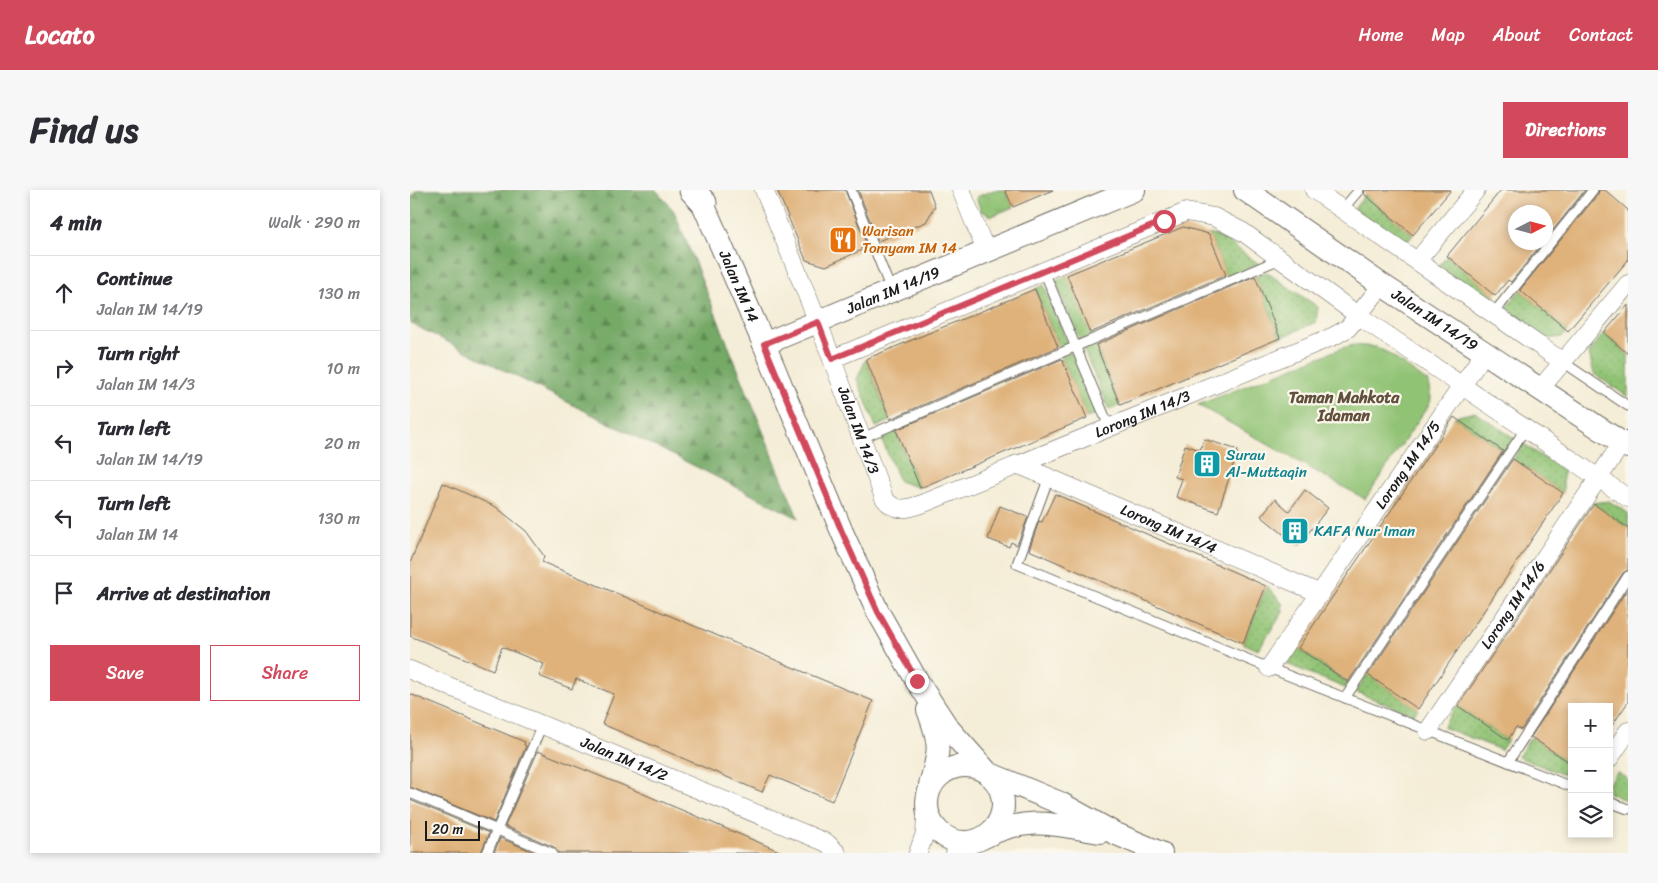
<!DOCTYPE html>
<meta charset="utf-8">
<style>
body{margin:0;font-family:Sriracha,sans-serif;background:#f7f7f7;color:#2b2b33}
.controls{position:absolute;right:15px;bottom:15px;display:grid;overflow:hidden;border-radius:0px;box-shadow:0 2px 8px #0003}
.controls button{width:45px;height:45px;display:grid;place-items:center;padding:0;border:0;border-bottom:1px solid #e1e1e2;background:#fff;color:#2b2b33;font:25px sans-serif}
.compass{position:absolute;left:1098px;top:15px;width:45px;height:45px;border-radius:50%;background:#fff;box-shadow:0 2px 8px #0003;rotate:84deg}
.scale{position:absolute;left:15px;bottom:12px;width:55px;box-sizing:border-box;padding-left:5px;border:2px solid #1c1c1c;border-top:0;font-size:14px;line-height:18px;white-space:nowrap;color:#1c1c1c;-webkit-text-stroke:4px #fbf7ec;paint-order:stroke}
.stop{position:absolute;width:15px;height:15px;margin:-11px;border:4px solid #d1495b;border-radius:50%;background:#fff}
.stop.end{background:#d1495b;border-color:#fff;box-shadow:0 1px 5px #0008}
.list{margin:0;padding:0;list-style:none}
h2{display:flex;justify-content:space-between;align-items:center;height:65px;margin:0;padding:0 20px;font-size:21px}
h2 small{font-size:16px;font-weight:400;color:#7c7c81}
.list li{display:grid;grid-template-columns:32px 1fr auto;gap:15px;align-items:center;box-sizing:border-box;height:75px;padding:0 20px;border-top:1px solid #e1e1e2}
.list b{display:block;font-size:19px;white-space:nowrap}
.list p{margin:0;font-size:16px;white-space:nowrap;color:#7c7c81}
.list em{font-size:16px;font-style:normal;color:#7c7c81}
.actions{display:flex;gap:10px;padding:15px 20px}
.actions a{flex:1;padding:11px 0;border:1px solid #d1495b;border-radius:0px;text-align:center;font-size:18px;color:#d1495b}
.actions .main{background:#d1495b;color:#fff}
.icon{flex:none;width:28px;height:28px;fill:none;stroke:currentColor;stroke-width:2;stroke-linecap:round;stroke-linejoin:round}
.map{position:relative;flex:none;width:1218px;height:663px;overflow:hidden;border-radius:0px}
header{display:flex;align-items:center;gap:30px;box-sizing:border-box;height:70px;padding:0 25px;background:#d1495b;color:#fff}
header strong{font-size:24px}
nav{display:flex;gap:28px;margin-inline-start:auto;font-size:18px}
.intro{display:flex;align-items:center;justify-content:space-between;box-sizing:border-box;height:120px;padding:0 30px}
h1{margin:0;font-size:35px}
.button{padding:12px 22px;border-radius:0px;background:#d1495b;color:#fff;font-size:18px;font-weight:700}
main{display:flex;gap:30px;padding:0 30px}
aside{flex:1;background:#fff;border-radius:0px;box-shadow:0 2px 8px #0003}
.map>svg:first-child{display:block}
.grass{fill:url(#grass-tufts);stroke:#567048}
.forest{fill:url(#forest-firs);stroke:#486241}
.park{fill:#91c374;stroke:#567048}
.garden{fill:url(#garden-dots);stroke:#567048}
.building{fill:#dfb27b}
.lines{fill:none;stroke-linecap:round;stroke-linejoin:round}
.service-casing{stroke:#68655d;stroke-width:11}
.minor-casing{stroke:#68655d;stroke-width:19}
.tertiary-casing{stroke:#68655d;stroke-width:24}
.secondary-casing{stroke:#68655d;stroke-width:27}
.service{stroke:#fff;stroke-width:9}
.minor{stroke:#fff;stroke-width:18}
.tertiary{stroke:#fff;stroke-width:22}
.secondary{stroke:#fff;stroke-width:25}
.route{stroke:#d1495b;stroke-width:6}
.labels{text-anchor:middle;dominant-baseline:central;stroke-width:4.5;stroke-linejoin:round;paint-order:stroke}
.food-label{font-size:15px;fill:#c56008;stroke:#fbf7ec;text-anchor:start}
.street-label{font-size:15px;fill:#1c1c1c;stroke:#fbf7ec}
.culture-label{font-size:15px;fill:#0d838f;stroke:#fbf7ec;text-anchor:start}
.neighbourhood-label{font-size:16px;font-weight:bold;fill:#60503d;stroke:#fbf7ec}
</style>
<header>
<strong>Locato</strong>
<nav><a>Home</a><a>Map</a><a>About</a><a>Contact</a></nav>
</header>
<div class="intro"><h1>Find us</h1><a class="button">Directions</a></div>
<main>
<aside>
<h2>4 min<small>Walk · 290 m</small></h2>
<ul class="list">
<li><svg class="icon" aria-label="ahead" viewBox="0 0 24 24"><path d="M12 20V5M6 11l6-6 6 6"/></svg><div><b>Continue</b><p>Jalan IM 14/19</p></div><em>130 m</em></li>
<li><svg class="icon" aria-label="right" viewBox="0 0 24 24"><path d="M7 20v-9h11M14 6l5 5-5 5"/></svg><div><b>Turn right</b><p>Jalan IM 14/3</p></div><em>10 m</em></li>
<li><svg class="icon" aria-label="left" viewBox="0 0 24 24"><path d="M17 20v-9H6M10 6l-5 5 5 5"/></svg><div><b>Turn left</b><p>Jalan IM 14/19</p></div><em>20 m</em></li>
<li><svg class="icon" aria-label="left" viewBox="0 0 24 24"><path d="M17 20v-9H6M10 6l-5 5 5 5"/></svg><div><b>Turn left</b><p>Jalan IM 14</p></div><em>130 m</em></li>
<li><svg class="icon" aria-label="arrive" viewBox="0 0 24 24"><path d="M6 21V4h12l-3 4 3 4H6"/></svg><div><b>Arrive at destination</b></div></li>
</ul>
<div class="actions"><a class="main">Save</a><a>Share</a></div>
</aside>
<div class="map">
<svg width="1218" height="663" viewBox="0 0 1218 663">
<defs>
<pattern id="grass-tufts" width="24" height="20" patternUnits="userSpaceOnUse" patternTransform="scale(1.25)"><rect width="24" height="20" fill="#91c374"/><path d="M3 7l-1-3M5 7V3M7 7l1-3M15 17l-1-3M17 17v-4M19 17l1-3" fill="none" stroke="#7ca764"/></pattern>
<pattern id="forest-firs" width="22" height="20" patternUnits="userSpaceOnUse" patternTransform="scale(1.25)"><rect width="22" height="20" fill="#74a966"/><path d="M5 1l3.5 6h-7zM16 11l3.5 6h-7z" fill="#5e8953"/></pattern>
<pattern id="garden-dots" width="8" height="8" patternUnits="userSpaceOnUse" patternTransform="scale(1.25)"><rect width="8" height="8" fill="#91c374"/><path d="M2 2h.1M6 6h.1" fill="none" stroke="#7ca764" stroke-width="1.8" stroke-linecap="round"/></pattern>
</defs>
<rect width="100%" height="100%" fill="#fbf7ec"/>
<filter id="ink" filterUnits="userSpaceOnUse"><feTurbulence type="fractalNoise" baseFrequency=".02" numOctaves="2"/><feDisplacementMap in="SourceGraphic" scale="10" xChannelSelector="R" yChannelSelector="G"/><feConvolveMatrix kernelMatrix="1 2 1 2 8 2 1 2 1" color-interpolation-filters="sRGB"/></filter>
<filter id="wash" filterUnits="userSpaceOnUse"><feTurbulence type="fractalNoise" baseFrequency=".0096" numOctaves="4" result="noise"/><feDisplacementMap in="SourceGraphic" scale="20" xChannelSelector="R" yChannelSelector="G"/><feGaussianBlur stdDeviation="1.12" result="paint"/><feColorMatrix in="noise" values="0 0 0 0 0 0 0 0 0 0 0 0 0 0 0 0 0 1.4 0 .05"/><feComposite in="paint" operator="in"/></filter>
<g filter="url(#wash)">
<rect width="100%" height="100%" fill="#f4edd7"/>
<path class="grass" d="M584,0H595L603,17L582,26L571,21L566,7Z"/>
<path class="forest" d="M7,0H246L264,21L388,328L0,133V8Z"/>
<path class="park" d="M943,155L966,157L976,162L1018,192L1021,208L1020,213L955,309L788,215L932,158Z"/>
<g class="garden">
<path d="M955,5L1003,45L995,55L944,19Z"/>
<path d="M799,44L811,47L849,74L817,88Z"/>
<path d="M1037,66L1085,106L1080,112L1028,77Z"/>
<path d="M856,82L908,117L906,132L870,148L845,86Z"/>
<path d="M657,85L682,146L670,151L645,90Z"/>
<path d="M634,95L659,157L650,160L625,99Z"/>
<path d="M1110,100L1158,141L1153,147L1134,149L1093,122Z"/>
<path d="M1194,143L1218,164V207L1184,184L1179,163Z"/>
<path d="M685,153L710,215L699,220L673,158Z"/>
<path d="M661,162L687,224L677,228L651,166Z"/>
<path d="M456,169L480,231L466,237L447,189Z"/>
<path d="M1065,222L1104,248L1095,262L1044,227Z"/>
<path d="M484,237L510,298L489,291L469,243Z"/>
<path d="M1113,254L1153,280V303L1103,269Z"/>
<path d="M1199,311L1218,323V338L1182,313Z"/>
<path d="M857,396L872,413L873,422L848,460L833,453Z"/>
<path d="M888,458L938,493L935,498L877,474Z"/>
<path d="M957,484L1008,519L1004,525L946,502Z"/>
<path d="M1047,515L1098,550L1091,560L1033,537Z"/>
<path d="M1121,547L1162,574V588L1108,567Z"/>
<path d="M1207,582L1218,589V611L1199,603V594Z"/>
</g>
<g id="blocks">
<g class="building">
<path d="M367,0H435L457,56L451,58L452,60L416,76L396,70Z"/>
<path d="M448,0H519L525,16L516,32L468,51Z"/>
<path d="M595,0H643L603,17Z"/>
<path d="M955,0H1041L1003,45L954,4Z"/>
<path d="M1091,0H1175L1136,49V22H1106V52H1133L1101,92L1098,90L1085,106L1037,66Z"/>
<path d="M1189,0H1195L1218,20V70L1158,141L1110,100L1188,4Z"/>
<path d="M773,37L799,44L816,85L680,143L657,85Z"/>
<path d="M845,86L870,148L710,215L686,155Z"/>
<path d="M625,99L648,157L480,229L456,169Z"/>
<path d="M1218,115V164L1194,143Z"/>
<path d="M652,169L677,228L510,298L486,240Z"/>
<path d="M1044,227L1093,261L938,492L888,458Z"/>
<path d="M794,249L828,260L808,322L766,307L772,289L765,287L775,255L790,260Z"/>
<path d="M1103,269L1153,303L1008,519L958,485Z"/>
<path d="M33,293L86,317L116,341L134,366L132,372L463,511L422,611L360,585L352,602L192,534L204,504L166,489L162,499L129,486L134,474L92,457L83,480L0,446V373Z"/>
<path d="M895,300L918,318L888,356L851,326L865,309L879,321Z"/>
<path d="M645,304L856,396L833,453L619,360L629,331L632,332Z"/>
<path d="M1184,314L1218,338V380L1213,383L1111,540L1106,537L1098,550L1048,516Z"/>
<path d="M590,316L618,327L607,355L601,352L599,357L578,349Z"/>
<path d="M1218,398V512L1199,540V517H1162V574L1121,547Z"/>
<path d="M0,504L115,552L114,555L116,556L84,632L0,597Z"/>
<path d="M128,561L217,597L374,663H148L144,657L95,636Z"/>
<path d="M0,610L79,643L71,663H0Z"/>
<path d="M90,648L126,663H84Z"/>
</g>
</g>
</g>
<g filter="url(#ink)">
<use href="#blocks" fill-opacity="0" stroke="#68655d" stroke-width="1"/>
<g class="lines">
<defs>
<g id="service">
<path d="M441,0L481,100"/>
<path d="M932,20L949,0"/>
<path d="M634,81L700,239"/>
<path d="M1083,124L1183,0"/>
<path d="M1153,172L1218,216"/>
<path d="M452,248L870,69"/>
<path d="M639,287L607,374L859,478L1162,597"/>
<path d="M935,508L1116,238"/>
<path d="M1098,572L1218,386"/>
<path d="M0,603L142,663"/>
<path d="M1199,612L1218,619"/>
<path d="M77,663L132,535"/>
</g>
<g id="minor">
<path id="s1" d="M354,0L408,132L474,308C485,323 497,319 512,314L924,146L938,138L972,95"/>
<path d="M551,0L576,61"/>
<path d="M904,0L1153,172"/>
<path d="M1007,71L1066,0"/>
<path d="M422,169L776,22L804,27L833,42L949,126L1218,308"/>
<path d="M1130,199L1218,94"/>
<path id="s2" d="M607,274L911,404"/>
<path id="s3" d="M859,478L1075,162"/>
<path id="s4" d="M0,480L417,653L427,663"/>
<path id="s5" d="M1018,541L1212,253"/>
<path d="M1199,569L1218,541"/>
<path d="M508,663L515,643L517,608"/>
<path d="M545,663L576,646"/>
</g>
<g id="tertiary">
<path id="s6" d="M287,0L354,154L432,342L468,422L507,491L538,538L578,583L650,613L704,643L751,663"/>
<path id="s7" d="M835,0L972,95L1218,257"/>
<path id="s8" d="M354,154L724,0"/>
<path d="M518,520C531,554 530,561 520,595"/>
<circle cx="555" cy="614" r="38"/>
<path d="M576,646C619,625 647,635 690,642"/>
</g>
<path id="secondary" d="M282,0L294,13"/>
</defs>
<use href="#service" class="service-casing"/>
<use href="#minor" class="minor-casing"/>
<use href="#tertiary" class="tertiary-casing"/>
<use href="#secondary" class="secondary-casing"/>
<use href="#service" class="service"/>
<use href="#minor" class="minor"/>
<use href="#tertiary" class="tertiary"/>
<use href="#secondary" class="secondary"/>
</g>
</g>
<g class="lines" filter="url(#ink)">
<path class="route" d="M507,491L468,422L432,342L354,154L408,132L422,169L754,31"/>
</g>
<defs>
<symbol id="restaurant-square" viewBox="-11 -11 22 22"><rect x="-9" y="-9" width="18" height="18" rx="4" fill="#e8710a" stroke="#fbf7ec"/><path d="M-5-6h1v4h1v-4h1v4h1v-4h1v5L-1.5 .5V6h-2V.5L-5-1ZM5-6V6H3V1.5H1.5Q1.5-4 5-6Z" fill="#fff"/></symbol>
<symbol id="building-square" viewBox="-11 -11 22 22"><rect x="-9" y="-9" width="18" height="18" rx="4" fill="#0f9aa8" stroke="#fbf7ec"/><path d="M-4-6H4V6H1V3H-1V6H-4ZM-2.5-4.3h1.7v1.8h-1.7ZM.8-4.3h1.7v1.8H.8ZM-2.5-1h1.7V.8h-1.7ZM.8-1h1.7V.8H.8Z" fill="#fff"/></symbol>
</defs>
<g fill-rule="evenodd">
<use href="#restaurant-square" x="417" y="34" width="32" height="32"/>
<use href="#building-square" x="781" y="258" width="32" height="32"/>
<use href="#building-square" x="869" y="325" width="32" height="32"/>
</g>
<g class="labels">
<g class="food-label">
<text x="452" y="41">Warisan<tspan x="452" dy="17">Tomyam IM 14</tspan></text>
</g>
<g class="street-label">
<text stroke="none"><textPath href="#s6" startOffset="105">Jalan IM 14</textPath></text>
<text stroke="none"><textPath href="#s8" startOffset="140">Jalan IM 14/19</textPath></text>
<text stroke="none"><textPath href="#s7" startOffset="230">Jalan IM 14/19</textPath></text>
<text stroke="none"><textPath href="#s1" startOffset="611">Lorong IM 14/3</textPath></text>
<text stroke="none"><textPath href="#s1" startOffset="258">Jalan IM 14/3</textPath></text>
<text stroke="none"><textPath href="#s3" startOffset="246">Lorong IM 14/5</textPath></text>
<text stroke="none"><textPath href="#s2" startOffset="165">Lorong IM 14/4</textPath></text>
<text stroke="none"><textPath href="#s5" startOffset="152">Lorong IM 14/6</textPath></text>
<text stroke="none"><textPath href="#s4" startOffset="232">Jalan IM 14/2</textPath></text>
</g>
<g class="culture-label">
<text x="816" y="265">Surau<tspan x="816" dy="17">Al-Muttaqin</tspan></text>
<text x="904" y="341">KAFA Nur Iman</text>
</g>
<g class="neighbourhood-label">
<text x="934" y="207">Taman Mahkota<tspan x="934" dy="18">Idaman</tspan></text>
</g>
</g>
</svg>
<div class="controls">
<button>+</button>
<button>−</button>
<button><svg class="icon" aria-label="layers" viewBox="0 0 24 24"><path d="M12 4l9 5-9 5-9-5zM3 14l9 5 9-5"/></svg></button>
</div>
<svg class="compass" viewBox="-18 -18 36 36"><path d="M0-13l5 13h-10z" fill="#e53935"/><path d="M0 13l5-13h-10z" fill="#7c7c81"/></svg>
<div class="scale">20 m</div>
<div class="stop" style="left:754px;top:31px"></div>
<div class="stop end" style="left:507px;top:491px"></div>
</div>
</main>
